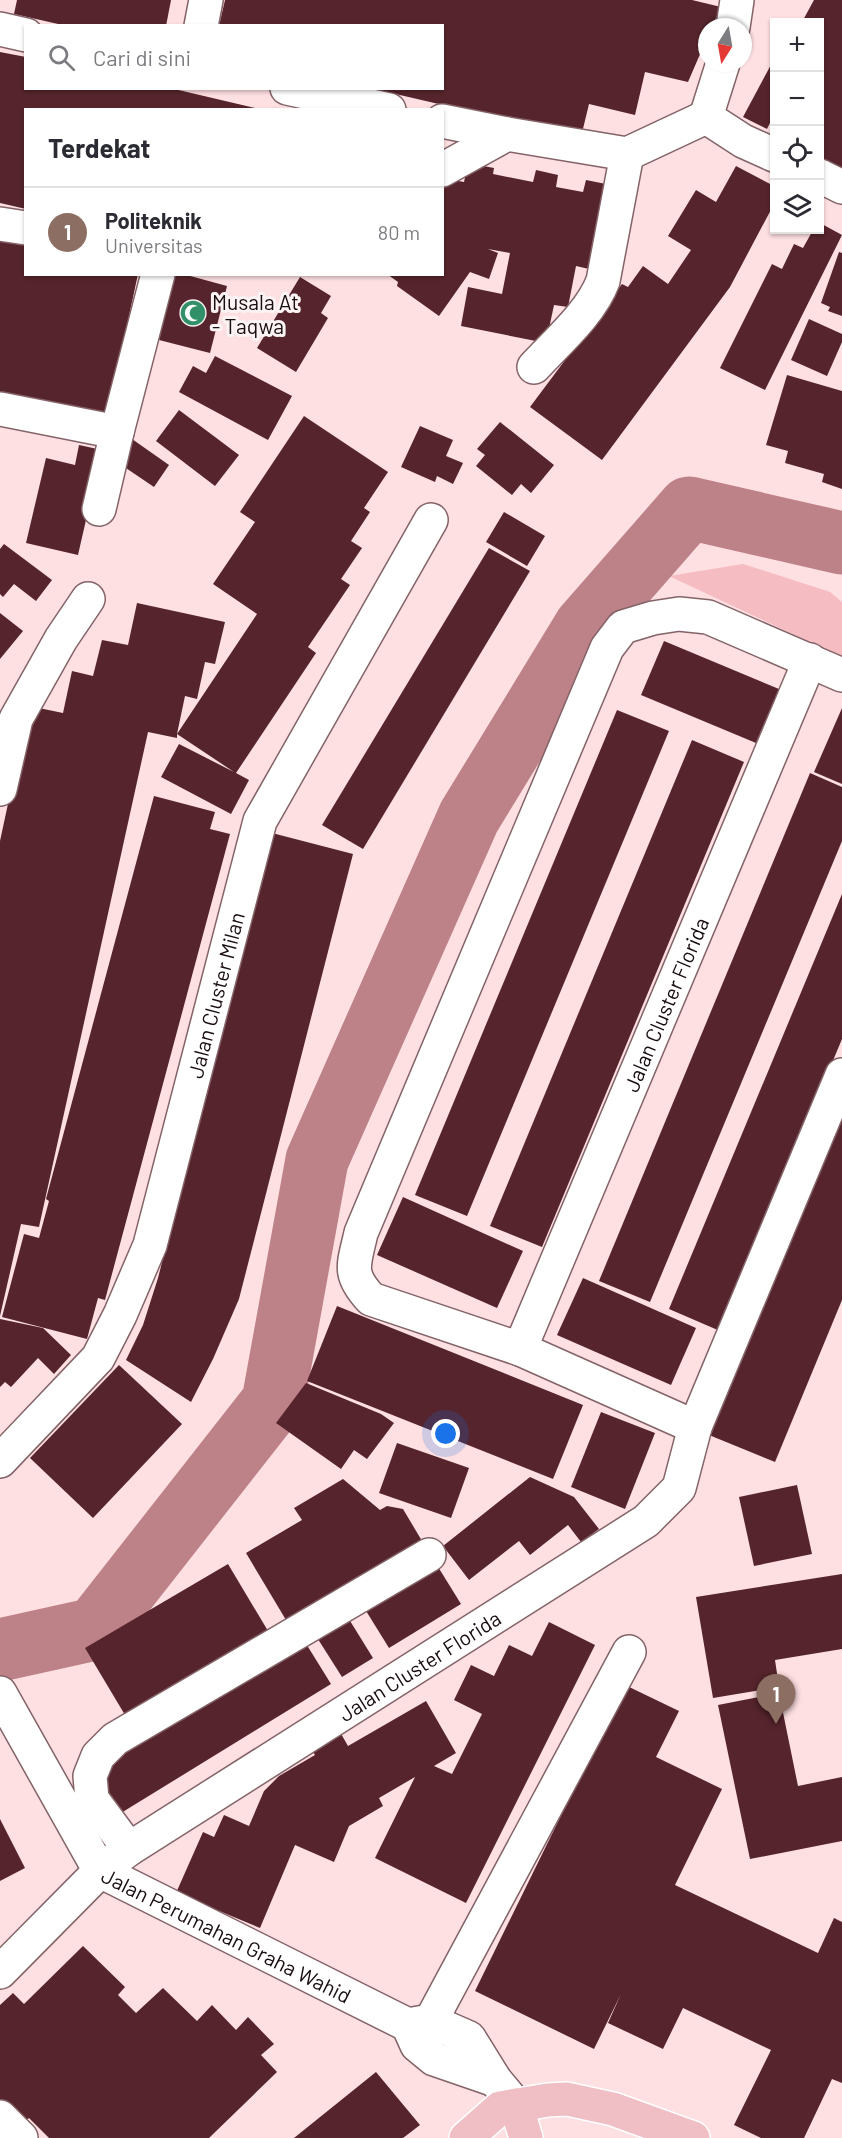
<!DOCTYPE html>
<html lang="id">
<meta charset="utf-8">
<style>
body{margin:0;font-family:Barlow,sans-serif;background:#f2f2f3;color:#2b2b33}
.controls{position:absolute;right:18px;top:18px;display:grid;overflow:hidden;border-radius:0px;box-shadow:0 2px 4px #0004}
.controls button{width:54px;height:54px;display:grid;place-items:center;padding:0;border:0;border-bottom:2px solid #e1e1e2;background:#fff;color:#2b2b33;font:30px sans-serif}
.compass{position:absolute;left:698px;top:18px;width:54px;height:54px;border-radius:50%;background:#fff;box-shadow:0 2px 4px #0004;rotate:191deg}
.you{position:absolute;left:446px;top:1434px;width:21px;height:21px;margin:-15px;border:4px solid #fff;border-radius:50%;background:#1a73e8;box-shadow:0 0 0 9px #1a73e833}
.badge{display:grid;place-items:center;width:39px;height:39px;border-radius:50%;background:#111827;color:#fff;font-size:20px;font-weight:700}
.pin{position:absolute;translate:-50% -50px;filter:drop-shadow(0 2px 3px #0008)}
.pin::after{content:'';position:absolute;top:32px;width:21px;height:18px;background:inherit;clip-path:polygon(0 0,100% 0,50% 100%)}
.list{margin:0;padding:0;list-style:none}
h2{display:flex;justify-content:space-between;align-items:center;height:78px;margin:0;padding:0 24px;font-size:26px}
h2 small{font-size:20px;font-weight:400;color:#7c7c81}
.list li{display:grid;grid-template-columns:39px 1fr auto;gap:18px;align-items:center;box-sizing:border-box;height:90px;padding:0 24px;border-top:2px solid #e1e1e2}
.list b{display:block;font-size:22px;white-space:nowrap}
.list p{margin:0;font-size:20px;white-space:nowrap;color:#7c7c81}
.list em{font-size:20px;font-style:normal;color:#7c7c81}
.icon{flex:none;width:33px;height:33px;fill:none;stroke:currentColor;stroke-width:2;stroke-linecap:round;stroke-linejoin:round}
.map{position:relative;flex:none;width:842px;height:2138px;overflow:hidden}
.search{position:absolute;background:#fff;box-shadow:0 2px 4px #0004;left:24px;top:24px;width:420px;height:66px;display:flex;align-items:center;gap:15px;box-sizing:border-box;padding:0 21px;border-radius:0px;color:#7c7c81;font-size:22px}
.panel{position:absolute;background:#fff;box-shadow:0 2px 4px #0004;left:24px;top:108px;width:420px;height:168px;border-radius:0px}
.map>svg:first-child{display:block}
.green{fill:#f5bcc2}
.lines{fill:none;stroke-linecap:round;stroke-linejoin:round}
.river{stroke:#bd8188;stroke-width:63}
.building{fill:#56242c}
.minor-casing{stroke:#836367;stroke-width:36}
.major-casing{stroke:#fff;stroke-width:36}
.minor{stroke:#fff;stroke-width:33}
.major{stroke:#f0bfc5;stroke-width:33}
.labels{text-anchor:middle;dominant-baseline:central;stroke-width:6;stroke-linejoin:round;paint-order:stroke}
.poi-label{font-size:21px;fill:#190d0f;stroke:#fbf3f4;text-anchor:start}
.street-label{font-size:21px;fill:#190d0f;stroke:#fbf3f4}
</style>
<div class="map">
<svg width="842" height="2138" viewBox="0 0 842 2138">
<rect width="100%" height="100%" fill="#fedfe2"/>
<path class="green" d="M743,564L830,592L842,602V657L669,576Z"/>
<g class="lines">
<path class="river" d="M0,1650L95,1629L273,1402L317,1160L469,817L585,627L689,508L842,543"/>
</g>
<g class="building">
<path d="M17,0H171L166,26H67L14,14Z"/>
<path d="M225,0H692L721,7L712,27H707V38L688,82L645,72L635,115L589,104L581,137L374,89L442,88V26H219Z"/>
<path d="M814,0H842V177L820,164V22H802Z"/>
<path d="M0,52L26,57V88H170L263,110H26V209L0,203Z"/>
<path d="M774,59V115L767,129L743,117Z"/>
<path d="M468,163L494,168L493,174L533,182L536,170L558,175L556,187L583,192L586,180L606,184L589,269L576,266L568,307L554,305L546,343L461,326L468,287L502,294L510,253L488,249L498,253L489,279L470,272L439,316L397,286L398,282L387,274H442V178L464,182Z"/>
<path d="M736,166L774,186V204L730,287L602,460L530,407L622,284L628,287L643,266L668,284L691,250L668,236L696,190L716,202Z"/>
<path d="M820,223L842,235L765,390L720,368L772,264L782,269L794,244L803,248L813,230H820Z"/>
<path d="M0,237L26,243V274H138L106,423L0,400Z"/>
<path d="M839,252L842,253V316L828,311L830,307L821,303Z"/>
<path d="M175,274H183L227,286L210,353L159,340Z"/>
<path d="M300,277L331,296L321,313L328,318L296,372L257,348Z"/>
<path d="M809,319L842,334V342L827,376L791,360Z"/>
<path d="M215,356L292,396L268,440L179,392L193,366L206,373Z"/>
<path d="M787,375L842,391V489L822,482L824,474L785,463L788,451L766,445Z"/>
<path d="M179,410L239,455L215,486L156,441Z"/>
<path d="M304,416L388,472L364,508L370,512L351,541L362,548L341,579L350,585L308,647L316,653L236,773L249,780L231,814L161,777L179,744L234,772L177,734V738L148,732L39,1227L21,1224L0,1316V841L29,706L63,713L72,671L93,676L102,640L128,645L137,603L225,622L215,664L205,662L197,699L185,696L177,734L257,614L213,584L255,522L240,512Z"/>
<path d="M500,422L554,465L531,493L521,484L512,495L476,466L485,455L477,449Z"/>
<path d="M420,426L453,440L446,456L463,463L453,484L437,476L435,482L401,467Z"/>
<path d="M132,439L169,465L154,487L117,462Z"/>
<path d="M79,445L102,450L78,555L26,543L46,458L75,465Z"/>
<path d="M504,512L545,536L527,566L486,542Z"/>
<path d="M4,544L52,580L36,601L14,584L3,597L0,594V549Z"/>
<path d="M489,548L530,571L363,849L322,825Z"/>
<path d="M0,613L23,631L0,659Z"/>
<path d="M664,641L779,689L756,743L641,695Z"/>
<path d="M842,708V784L814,772Z"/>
<path d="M617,710L669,731L467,1216L415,1195Z"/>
<path d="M692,740L744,762L542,1247L490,1226Z"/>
<path d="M810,773L842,787V841L650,1302L599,1281Z"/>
<path d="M154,796L215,812L210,829L230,834L105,1300L98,1298L87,1339L2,1317L24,1234L39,1238L49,1201L46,1199Z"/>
<path d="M272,833L353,854L239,1299L213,1359L191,1402L126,1360L143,1325L158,1278Z"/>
<path d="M842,894V1039L720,1331L669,1309Z"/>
<path d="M842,1113V1300L775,1462L709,1435Z"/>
<path d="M403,1197L523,1251L497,1308L377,1255Z"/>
<path d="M583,1278L696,1328L671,1385L557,1335Z"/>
<path d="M337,1306L583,1405L553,1479L307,1381Z"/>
<path d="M0,1319L43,1328L71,1355L54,1374L38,1358L11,1387L5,1382L0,1387Z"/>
<path d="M119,1365L182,1424L93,1518L30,1458Z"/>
<path d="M306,1383L381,1414L394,1423L367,1459L354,1450L341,1469L276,1423Z"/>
<path d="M601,1412L655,1433L625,1509L571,1487Z"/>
<path d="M397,1443L469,1468L451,1518L379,1493Z"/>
<path d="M530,1477L574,1497L599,1529L581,1542L568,1525L530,1555L519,1541L469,1580L443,1546Z"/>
<path d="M343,1479L380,1510L387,1506L403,1509L425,1546L289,1625L246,1553L302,1520L294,1508Z"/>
<path d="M797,1485L812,1554L754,1566L739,1497Z"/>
<path d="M435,1562L461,1604L389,1648L363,1606Z"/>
<path d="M228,1564L271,1636L128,1720L85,1648Z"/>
<path d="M842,1574V1649L775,1660L779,1687L713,1698L696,1597Z"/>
<path d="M347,1616L373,1658L342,1677L316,1636Z"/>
<path d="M549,1622L595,1645L466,1903L375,1858L415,1777L379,1798L383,1806L349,1826L334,1862L295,1845L260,1928L176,1893L203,1832L214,1837L224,1815L249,1826L264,1791L279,1776L315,1755L311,1749L340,1732L348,1746L426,1701L456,1753L434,1766L452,1774L482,1714L454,1700L471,1665L494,1676L509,1645L532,1656Z"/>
<path d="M305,1642L331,1684L121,1813L95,1771Z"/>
<path d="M625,1685L679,1711L656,1757L722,1789L675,1885L818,1953L834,1918L842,1922V2083L832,2079L804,2138H761L734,2125L771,2050L683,2008L663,2049L608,2023L621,1994L594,2049L475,1991Z"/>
<path d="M779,1693L798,1786L842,1777V1841L750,1859L718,1705Z"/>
<path d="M0,1819L25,1868L0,1881Z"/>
<path d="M83,1946L125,1987L118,1995L136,2013L163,1988L197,2021L212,2005L236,2030L248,2017L274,2044L261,2055L277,2072L209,2138H49L29,2118L22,2124L0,2102V2005L13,1993L24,2004Z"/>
<path d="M376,2072L420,2125L403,2138H294Z"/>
</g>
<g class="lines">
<defs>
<g id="minor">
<path d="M201,26L206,0"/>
<path d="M733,27L737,0"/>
<path d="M0,29L26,35"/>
<path d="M287,88L389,110"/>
<path d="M706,117L743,141L774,155"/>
<path d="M706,117L723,63"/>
<path d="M442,121L507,134L627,154L706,117"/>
<path d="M442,170L507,134"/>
<path d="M820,176L842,187"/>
<path d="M0,224L26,228"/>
<path d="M534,367C557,342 591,313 603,281L627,154"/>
<path d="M0,409L117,432"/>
<path d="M99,509L117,432L158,274"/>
<path d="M0,789L16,719L61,639L88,599"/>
<path id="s1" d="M520,1349L810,660"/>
<path d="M695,1427L520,1349L371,1299C347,1273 354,1265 361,1233L607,648L623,627L653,618L679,614L708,617L842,675"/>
<path id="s2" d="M0,1461L98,1358L120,1315L150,1245L260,821L431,520"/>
<path id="s3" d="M0,1693L100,1871L408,2025L430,2021L469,2038L495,2080L516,2105"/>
<path d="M129,1849L92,1799L90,1776L98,1756L115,1739L429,1555"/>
<path id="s4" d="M0,1972L100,1871L129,1849L646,1521L679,1488L695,1427L842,1075"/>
<path d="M408,2025L417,2045L434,2059L495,2080"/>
<path d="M420,2041L629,1652"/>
<path d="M0,2117L21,2138"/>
</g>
<g id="major">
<path d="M516,2105L526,2138"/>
<path d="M466,2138L500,2108L548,2100L567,2099L613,2109L693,2138"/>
</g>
</defs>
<use href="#minor" class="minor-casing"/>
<use href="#major" class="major-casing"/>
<use href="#minor" class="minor"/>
<use href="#major" class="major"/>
</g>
<defs>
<symbol id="mosque-disc" viewBox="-11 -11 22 22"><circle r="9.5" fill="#329068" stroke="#fbf3f4"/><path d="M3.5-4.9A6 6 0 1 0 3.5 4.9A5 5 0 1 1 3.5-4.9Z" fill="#fff"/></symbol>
</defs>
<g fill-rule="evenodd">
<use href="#mosque-disc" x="178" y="298" width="30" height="30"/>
</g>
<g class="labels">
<g class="poi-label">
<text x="212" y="301">Musala At<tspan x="212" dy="24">- Taqwa</tspan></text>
</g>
<g class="street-label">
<text stroke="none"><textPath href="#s2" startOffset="525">Jalan Cluster Milan</textPath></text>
<text stroke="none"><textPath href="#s1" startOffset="374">Jalan Cluster Florida</textPath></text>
<text stroke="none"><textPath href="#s4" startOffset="522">Jalan Cluster Florida</textPath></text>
<text stroke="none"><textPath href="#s3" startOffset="346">Jalan Perumahan Graha Wahid</textPath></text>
</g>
</g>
</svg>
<div class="controls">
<button>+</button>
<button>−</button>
<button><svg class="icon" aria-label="locate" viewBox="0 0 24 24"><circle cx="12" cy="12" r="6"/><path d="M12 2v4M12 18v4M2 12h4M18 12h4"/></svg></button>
<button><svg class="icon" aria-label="layers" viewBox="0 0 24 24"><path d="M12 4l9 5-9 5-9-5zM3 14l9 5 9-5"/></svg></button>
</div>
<svg class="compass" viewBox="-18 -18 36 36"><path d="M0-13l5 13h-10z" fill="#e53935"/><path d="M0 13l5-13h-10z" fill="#7c7c81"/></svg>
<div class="you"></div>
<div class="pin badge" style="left:776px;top:1724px;background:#8d6e63">1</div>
<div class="search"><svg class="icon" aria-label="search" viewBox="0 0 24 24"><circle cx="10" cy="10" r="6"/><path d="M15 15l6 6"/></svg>Cari di sini</div>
<section class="panel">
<h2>Terdekat<small></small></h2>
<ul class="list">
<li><span class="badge" style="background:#8d6e63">1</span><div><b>Politeknik</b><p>Universitas</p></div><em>80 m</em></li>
</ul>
</section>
</div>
